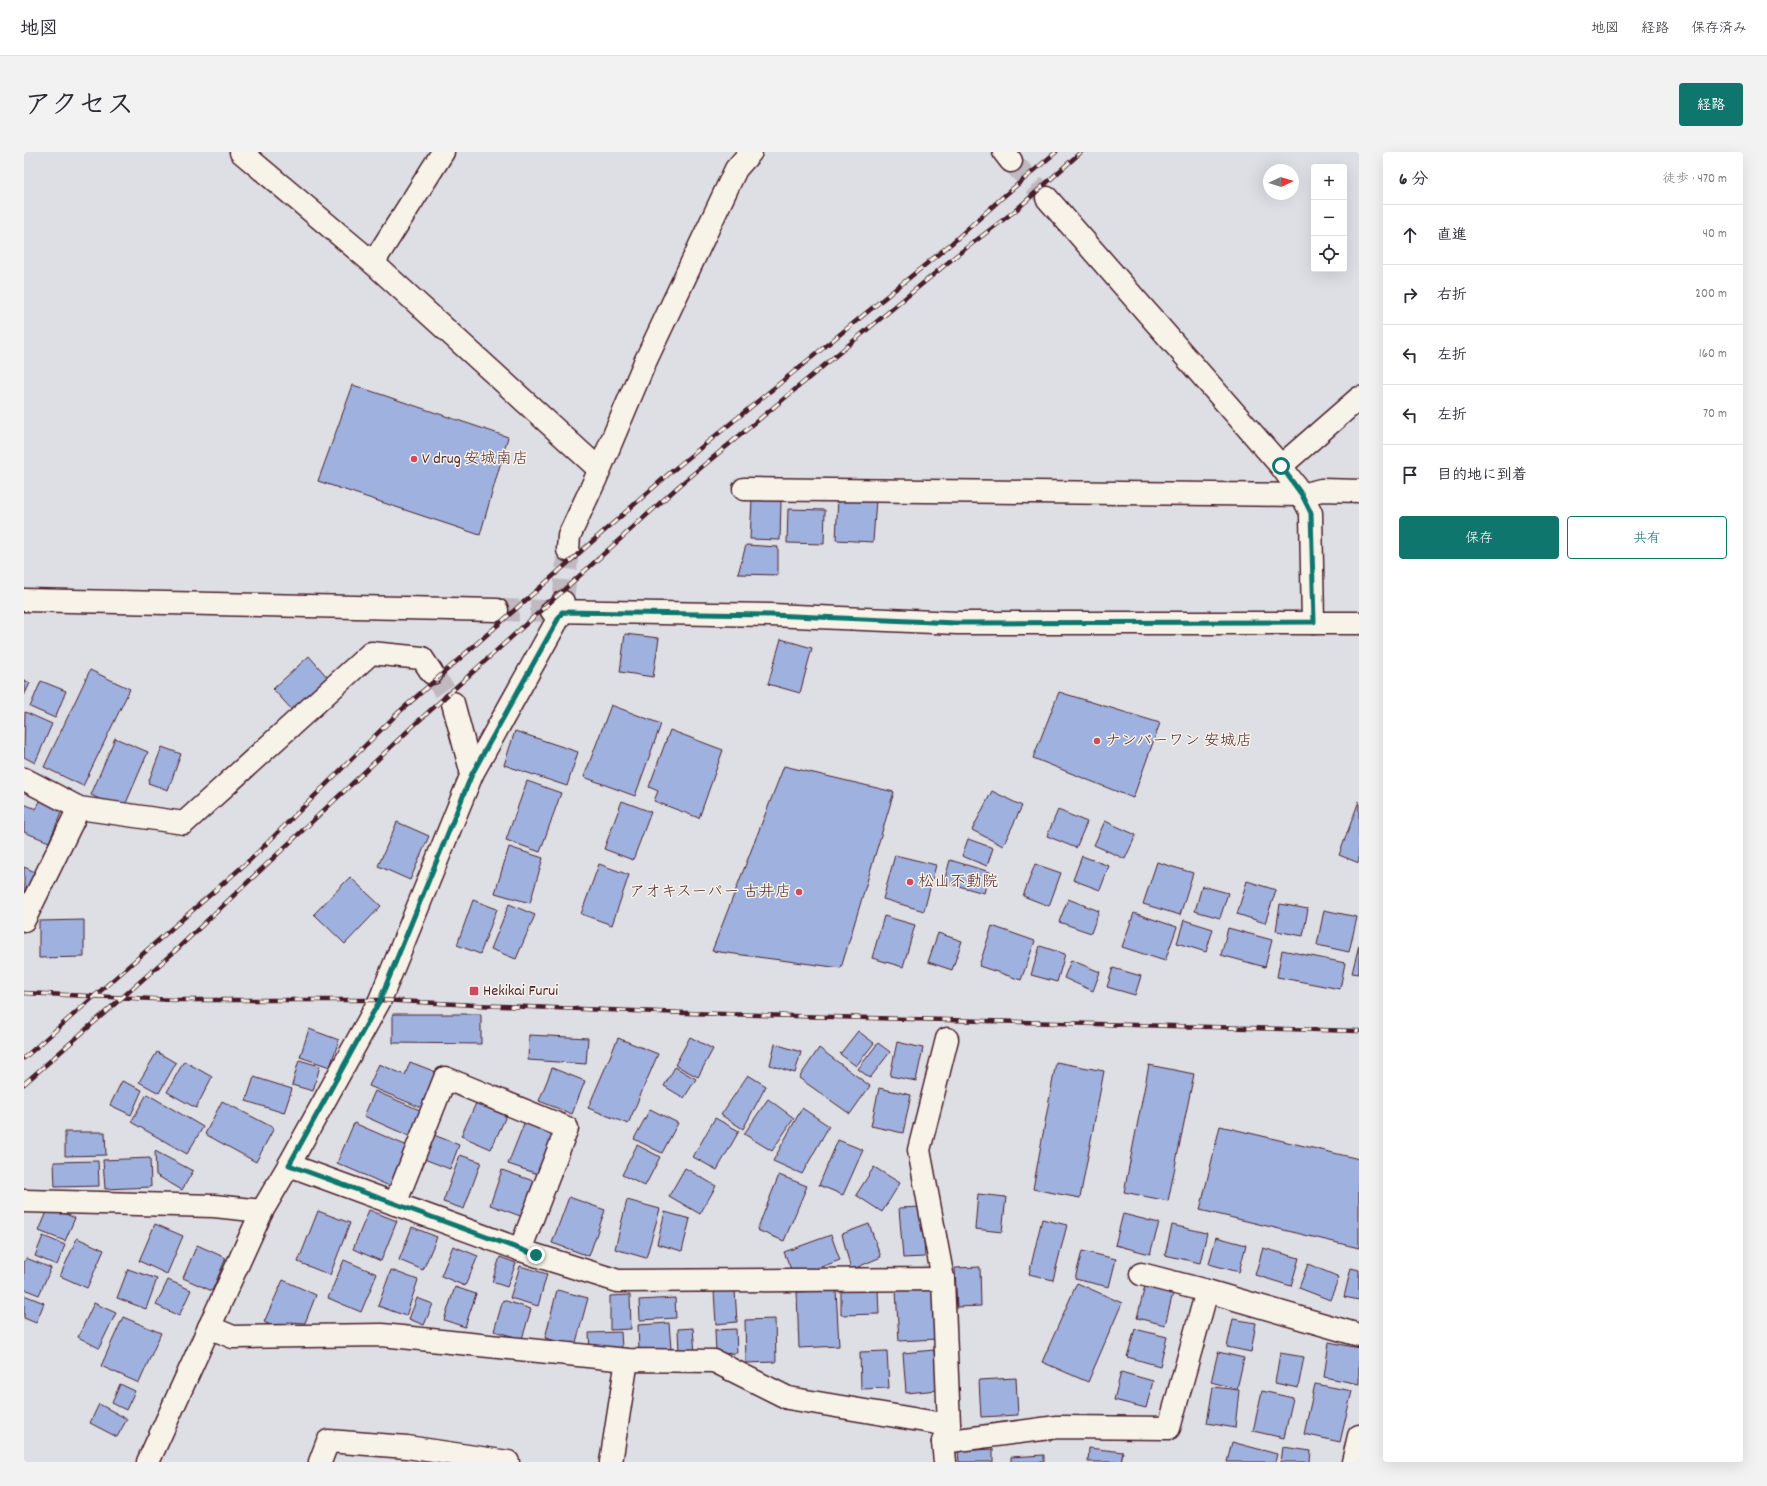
<!DOCTYPE html>
<html lang="ja">
<meta charset="utf-8">
<style>
body{margin:0;font-family:Dekko,"Klee One",sans-serif;background:#f2f2f3;color:#2b2b33}
.controls{position:absolute;right:12px;top:12px;display:grid;overflow:hidden;border-radius:4px;box-shadow:0 4px 16px #0002}
.controls button{width:36px;height:36px;display:grid;place-items:center;padding:0;border:0;border-bottom:1px solid #e1e1e2;background:#fff;color:#2b2b33;font:20px sans-serif}
.compass{position:absolute;left:1239px;top:12px;width:36px;height:36px;border-radius:50%;background:#fff;box-shadow:0 4px 16px #0002;rotate:86deg}
.stop{position:absolute;width:12px;height:12px;margin:-9px;border:3px solid #0f766e;border-radius:50%;background:#fff}
.stop.end{background:#0f766e;border-color:#fff;box-shadow:0 1px 4px #0008}
.list{margin:0;padding:0;list-style:none}
h2{display:flex;justify-content:space-between;align-items:center;height:52px;margin:0;padding:0 16px;font-size:17px}
h2 small{font-size:13px;font-weight:400;color:#7c7c81}
.list li{display:grid;grid-template-columns:26px 1fr auto;gap:12px;align-items:center;box-sizing:border-box;height:60px;padding:0 16px;border-top:1px solid #e1e1e2}
.list b{display:block;font-size:15px;white-space:nowrap}
.list em{font-size:13px;font-style:normal;color:#7c7c81}
.actions{display:flex;gap:8px;padding:12px 16px}
.actions a{flex:1;padding:9px 0;border:1px solid #0f766e;border-radius:4px;text-align:center;font-size:14px;color:#0f766e}
.actions .main{background:#0f766e;color:#fff}
.icon{flex:none;width:22px;height:22px;fill:none;stroke:currentColor;stroke-width:2;stroke-linecap:round;stroke-linejoin:round}
.map{position:relative;flex:none;width:1335px;height:1310px;overflow:hidden;border-radius:4px}
header{display:flex;align-items:center;gap:24px;box-sizing:border-box;height:56px;padding:0 20px;background:#fff;border-bottom:1px solid #e1e1e2}
header strong{font-size:19px}
nav{display:flex;gap:22px;margin-inline-start:auto;font-size:14px}
.intro{display:flex;align-items:center;justify-content:space-between;box-sizing:border-box;height:96px;padding:0 24px}
h1{margin:0;font-size:28px}
.button{padding:10px 18px;border-radius:4px;background:#0f766e;color:#fff;font-size:14px;font-weight:700}
main{display:flex;gap:24px;padding:0 24px}
aside{flex:1;background:#fff;border-radius:4px;box-shadow:0 4px 16px #0002}
.map>svg:first-child{display:block}
.building{fill:#9fb1df;stroke:#4a1f2b}
.lines{fill:none;stroke-linecap:round;stroke-linejoin:round}
.minor-tunnel{stroke:#c0b9c0;stroke-width:22;stroke-dasharray:22 11;stroke-linecap:butt}
.minor-casing{stroke:#4a1f2b;stroke-width:25}
.minor{stroke:#f7f3e8;stroke-width:22}
.rail-casing{stroke:#4a1f2b;stroke-width:4.5}
.rail{stroke:#f7f3e8;stroke-width:3;stroke-dasharray:9;stroke-linecap:butt}
.route{stroke:#0f766e;stroke-width:5}
.poi-dot{fill:#d1495b;stroke:#f7f3e8;stroke-width:1.5}
.labels{text-anchor:middle;dominant-baseline:central;stroke-width:3;stroke-linejoin:round;paint-order:stroke}
.poi-label{font-size:16px;fill:#4a1f2b;stroke:#f7f3e8;text-anchor:start}
</style>
<header>
<strong>地図</strong>
<nav><a>地図</a><a>経路</a><a>保存済み</a></nav>
</header>
<div class="intro"><h1>アクセス</h1><a class="button">経路</a></div>
<main>
<div class="map">
<svg width="1335" height="1310" viewBox="0 0 1335 1310">
<rect width="100%" height="100%" fill="#dddfe5"/>
<filter id="ink" filterUnits="userSpaceOnUse"><feTurbulence type="fractalNoise" baseFrequency=".025" numOctaves="2"/><feDisplacementMap in="SourceGraphic" scale="8" xChannelSelector="R" yChannelSelector="G"/><feConvolveMatrix kernelMatrix="1 2 1 2 8 2 1 2 1" color-interpolation-filters="sRGB"/></filter>
<g filter="url(#ink)">
<g class="building">
<path d="M329,233L484,285L456,383L294,329Z"/>
<path d="M814,345L852,347L849,390L812,388Z"/>
<path d="M728,348L757,349L756,388L726,387Z"/>
<path d="M764,357L801,358L800,392L763,391Z"/>
<path d="M722,393L754,395V423L714,422Z"/>
<path d="M601,482L635,486L629,525L596,520Z"/>
<path d="M757,487L788,496L776,541L744,532Z"/>
<path d="M285,504L304,526L269,559L249,537Z"/>
<path d="M66,518L106,537L59,634L20,615Z"/>
<path d="M0,528L6,531L0,544Z"/>
<path d="M17,529L42,539L31,566L6,555Z"/>
<path d="M1035,540L1136,571L1109,646L1009,606Z"/>
<path d="M587,553L637,572L611,644L560,625Z"/>
<path d="M1,560L28,572L11,611L0,605Z"/>
<path d="M646,578L699,598L675,666L630,649L634,639L625,635Z"/>
<path d="M491,579L554,600L543,634L480,613Z"/>
<path d="M91,586L124,600L99,658L67,643Z"/>
<path d="M138,595L157,602L144,638L124,631Z"/>
<path d="M760,614L870,640L817,816L688,799Z"/>
<path d="M503,629L537,641L516,700L482,688Z"/>
<path d="M968,639L998,654L979,694L948,678Z"/>
<path d="M18,645L40,654L25,690L0,680V652L12,657Z"/>
<path d="M598,649L627,660L609,708L580,697Z"/>
<path d="M1335,649V711L1315,703Z"/>
<path d="M1034,658L1063,670L1052,696L1023,684Z"/>
<path d="M1081,669L1112,683L1101,707L1070,693Z"/>
<path d="M373,670L405,684L386,728L354,714Z"/>
<path d="M944,687L969,696L963,714L938,704Z"/>
<path d="M485,695L519,706L506,751L471,741Z"/>
<path d="M871,703L912,713L900,759L859,747Z"/>
<path d="M1058,704L1085,714L1076,738L1049,728Z"/>
<path d="M926,708L966,720L960,741L920,730Z"/>
<path d="M1133,710L1169,721L1156,763L1119,752Z"/>
<path d="M575,712L605,723L588,773L557,762Z"/>
<path d="M1011,712L1037,721L1025,754L999,744Z"/>
<path d="M0,715L11,720L0,748Z"/>
<path d="M326,725L357,754L321,792L290,762Z"/>
<path d="M1223,729L1252,738L1241,771L1213,762Z"/>
<path d="M1178,734L1204,741L1196,766L1171,759Z"/>
<path d="M1044,747L1075,759L1067,781L1035,770Z"/>
<path d="M449,748L473,757L456,802L433,793Z"/>
<path d="M485,752L511,763L492,807L467,797Z"/>
<path d="M1256,752L1284,757L1279,784L1252,779Z"/>
<path d="M1300,758L1333,765L1325,800L1293,793Z"/>
<path d="M1110,761L1153,775L1141,809L1098,795Z"/>
<path d="M860,764L891,773L879,815L848,806Z"/>
<path d="M60,768V805L15,806V769Z"/>
<path d="M1160,768L1189,777L1182,800L1153,791Z"/>
<path d="M968,774L1011,789L997,828L955,814Z"/>
<path d="M1204,776L1248,788L1241,815L1197,803Z"/>
<path d="M914,781L938,789L928,818L904,810Z"/>
<path d="M1335,793V822L1328,821Z"/>
<path d="M1016,794L1041,802L1033,830L1007,823Z"/>
<path d="M1258,798L1321,811L1316,837L1253,825Z"/>
<path d="M1047,808L1076,820L1069,839L1040,826Z"/>
<path d="M1089,816L1117,824L1111,843L1083,835Z"/>
<path d="M369,862H457V892L369,891Z"/>
<path d="M285,877L315,888L306,915L276,905Z"/>
<path d="M834,879L850,891L832,914L816,902Z"/>
<path d="M505,883L564,886L562,912L504,908Z"/>
<path d="M666,885L689,897L674,925L651,913Z"/>
<path d="M594,886L634,902L604,972L564,956Z"/>
<path d="M873,890L899,896L892,929L866,924Z"/>
<path d="M854,891L866,900L846,926L834,917Z"/>
<path d="M751,892L777,900L771,921L746,913Z"/>
<path d="M795,896L846,934L826,962L775,926Z"/>
<path d="M133,900L152,911L135,941L115,930Z"/>
<path d="M275,908L296,914L289,939L268,933Z"/>
<path d="M160,909L188,925L172,956L143,940Z"/>
<path d="M386,910L412,920L398,956L345,934L355,912L381,923Z"/>
<path d="M1032,910L1080,919L1056,1046L1009,1037Z"/>
<path d="M1125,913L1170,922L1144,1049L1100,1040Z"/>
<path d="M651,915L672,927L660,946L640,934Z"/>
<path d="M528,916L561,929L548,962L515,949Z"/>
<path d="M724,923L742,934L719,977L697,963Z"/>
<path d="M230,925L268,937L260,961L222,949Z"/>
<path d="M98,929L118,938L107,963L86,953Z"/>
<path d="M855,936L887,943L879,981L847,974Z"/>
<path d="M351,939L398,959L387,985L340,964Z"/>
<path d="M123,942L179,975L163,1002L107,970Z"/>
<path d="M744,947L770,966L748,999L720,982Z"/>
<path d="M198,949L250,976L232,1010L181,982Z"/>
<path d="M453,949L483,962L467,997L437,984Z"/>
<path d="M778,956L805,974L778,1022L749,1009Z"/>
<path d="M626,957L654,971L638,1001L610,987Z"/>
<path d="M691,966L715,979L693,1018L669,1005Z"/>
<path d="M501,969L535,983L520,1024L484,1012Z"/>
<path d="M330,971L388,996L370,1036L313,1011Z"/>
<path d="M1196,974L1335,1007V1096L1176,1058Z"/>
<path d="M41,980H81L82,1003L41,1004Z"/>
<path d="M410,983L435,993L426,1017L400,1007Z"/>
<path d="M814,988L839,998L819,1043L795,1033Z"/>
<path d="M613,993L636,1005L621,1034L598,1023Z"/>
<path d="M131,999L169,1019L158,1038L132,1023Z"/>
<path d="M436,1003L457,1010L440,1057L419,1050Z"/>
<path d="M126,1006L127,1035L81,1037L79,1008Z"/>
<path d="M74,1009L75,1034L31,1035L30,1010Z"/>
<path d="M850,1015L876,1031L858,1060L832,1043Z"/>
<path d="M661,1016L692,1034L676,1062L645,1044Z"/>
<path d="M478,1018L515,1031L502,1066L466,1053Z"/>
<path d="M755,1023L783,1034L760,1089L733,1078Z"/>
<path d="M954,1042L982,1045L978,1080L951,1077Z"/>
<path d="M545,1045L581,1058L565,1104L528,1091Z"/>
<path d="M603,1048L636,1057L622,1106L591,1097Z"/>
<path d="M25,1055L51,1066L41,1089L15,1079Z"/>
<path d="M898,1055L901,1105L879,1106L875,1056Z"/>
<path d="M345,1058L373,1069L357,1109L329,1097Z"/>
<path d="M294,1059L326,1071L306,1123L274,1110Z"/>
<path d="M641,1060L666,1067L658,1099L633,1092Z"/>
<path d="M1099,1062L1135,1071L1126,1102L1091,1093Z"/>
<path d="M1018,1067L1043,1073L1029,1128L1005,1122Z"/>
<path d="M131,1072L159,1084L143,1122L115,1109Z"/>
<path d="M845,1072L857,1105L827,1118L818,1082Z"/>
<path d="M1148,1073L1183,1081L1176,1111L1141,1103Z"/>
<path d="M388,1075L413,1085L399,1118L375,1108Z"/>
<path d="M807,1083L816,1108L770,1125L760,1100Z"/>
<path d="M19,1084L41,1093L33,1113L11,1104Z"/>
<path d="M1192,1085L1222,1093L1215,1120L1185,1112Z"/>
<path d="M53,1086L80,1098L63,1136L36,1124Z"/>
<path d="M173,1093L202,1106L188,1139L159,1126Z"/>
<path d="M429,1094L454,1104L441,1134L417,1124Z"/>
<path d="M1239,1096L1275,1106L1267,1134L1231,1123Z"/>
<path d="M1058,1099L1092,1107L1085,1135L1051,1127Z"/>
<path d="M476,1105L492,1111L483,1135L468,1130Z"/>
<path d="M2,1106L27,1116L15,1143L0,1137V1111Z"/>
<path d="M320,1108L353,1122L337,1160L304,1146Z"/>
<path d="M1284,1112L1315,1125L1306,1148L1275,1136Z"/>
<path d="M496,1114L523,1122L514,1154L486,1146Z"/>
<path d="M956,1115L957,1154L933,1155L931,1116Z"/>
<path d="M1327,1116L1335,1118V1148L1320,1145Z"/>
<path d="M104,1117L133,1127L122,1157L93,1146Z"/>
<path d="M367,1118L394,1128L382,1164L354,1154Z"/>
<path d="M144,1128L167,1138L155,1164L132,1153Z"/>
<path d="M259,1128L292,1143L281,1171L264,1170L253,1176L240,1170Z"/>
<path d="M1053,1131L1098,1151L1064,1230L1018,1210Z"/>
<path d="M1121,1134L1149,1141L1141,1173L1113,1166Z"/>
<path d="M431,1135L452,1142L441,1175L420,1168Z"/>
<path d="M909,1136L913,1187L875,1189L872,1139Z"/>
<path d="M817,1137H854L855,1162L817,1163Z"/>
<path d="M533,1138L564,1146L551,1194L521,1186Z"/>
<path d="M711,1138L713,1170L692,1172L690,1139Z"/>
<path d="M812,1138L815,1194L775,1196L773,1140Z"/>
<path d="M0,1143L20,1151L12,1171L0,1166Z"/>
<path d="M606,1143L607,1177L586,1178V1144Z"/>
<path d="M393,1146L409,1152L400,1173L385,1167Z"/>
<path d="M651,1146L652,1166L616,1168L615,1148Z"/>
<path d="M479,1148L507,1157L498,1187L470,1179Z"/>
<path d="M70,1151L92,1161L75,1196L54,1185Z"/>
<path d="M99,1165L137,1181L115,1231L77,1214Z"/>
<path d="M751,1167L752,1210L722,1211L721,1168Z"/>
<path d="M1209,1167L1232,1171L1227,1200L1203,1195Z"/>
<path d="M645,1171L647,1197L615,1199L614,1173Z"/>
<path d="M669,1176L671,1201L655,1202L654,1177Z"/>
<path d="M712,1177L713,1201L692,1202L691,1178Z"/>
<path d="M1111,1177L1143,1185L1136,1214L1103,1205Z"/>
<path d="M597,1180L598,1196L566,1198L565,1181Z"/>
<path d="M1305,1190L1335,1196V1232L1300,1225Z"/>
<path d="M910,1198L914,1238L882,1241L879,1201Z"/>
<path d="M863,1199L865,1236L837,1237L836,1200Z"/>
<path d="M1194,1200L1220,1206L1213,1237L1187,1230Z"/>
<path d="M1256,1201L1280,1205L1274,1236L1251,1231Z"/>
<path d="M1097,1220L1129,1229L1122,1256L1090,1248Z"/>
<path d="M992,1226L994,1263L957,1265L955,1228Z"/>
<path d="M96,1232L111,1239L102,1258L88,1251Z"/>
<path d="M1291,1232L1328,1239L1316,1290L1280,1282Z"/>
<path d="M1189,1235L1215,1238L1211,1276L1183,1271Z"/>
<path d="M1238,1239L1269,1246L1260,1286L1229,1279Z"/>
<path d="M75,1252L103,1267L93,1285L66,1271Z"/>
<path d="M1208,1290L1253,1302L1251,1310H1203Z"/>
<path d="M1259,1295L1287,1299L1286,1310H1257Z"/>
<path d="M1065,1296L1099,1300L1097,1310H1064Z"/>
<path d="M969,1297V1310H935L934,1299Z"/>
<path d="M1020,1303V1310H987V1305Z"/>
</g>
<g class="lines">
<g class="minor-tunnel">
<path d="M987,9L1023,46"/>
<path d="M539,450L544,398"/>
<path d="M473,458L528,459"/>
<path d="M408,521L429,551"/>
</g>
<defs>
<g id="minor">
<path d="M217,0L349,111L575,317"/>
<path d="M980,0L987,9"/>
<path d="M1023,46L1257,314L1278,343L1287,361L1289,471"/>
<path d="M349,111L419,0"/>
<path d="M1257,314L1335,246"/>
<path d="M720,337L1278,343L1297,338L1335,339"/>
<path d="M544,398L545,384L572,326L621,210L712,17L727,0"/>
<path d="M0,448L473,458"/>
<path d="M528,459L747,463L933,471H1335"/>
<path d="M429,551L448,622"/>
<path d="M0,627L55,656L160,671L347,501L398,506L408,521"/>
<path d="M0,768L55,656"/>
<path d="M265,1013L511,1103L594,1129L919,1127"/>
<path d="M0,1049L190,1054L238,1059"/>
<path d="M371,1052L421,926L543,976L496,1098"/>
<path d="M1117,1122L1183,1139"/>
<path d="M185,1175L209,1185L358,1183L603,1208L690,1209L764,1246L925,1273"/>
<path d="M919,1290L1033,1275L1145,1276L1183,1139L1335,1183"/>
<path d="M124,1310L238,1059L265,1013L356,848L448,622L538,460L539,450"/>
<path d="M296,1310L304,1289L383,1295L484,1310"/>
<path d="M587,1310L603,1208"/>
<path d="M921,1310L919,1290L925,1273L919,1127L895,998L923,887"/>
<path d="M1329,1310L1335,1284"/>
</g>
</defs>
<use href="#minor" class="minor-casing"/>
<use href="#minor" class="minor"/>
<defs>
<g id="rail">
<path d="M0,841L151,848H356L451,853L662,861L1335,879"/>
<path d="M0,906L227,707L374,561L647,320L928,91L980,44L1032,0"/>
<path d="M0,932L151,799L389,574L656,333L933,103L992,58L1057,0"/>
</g>
</defs>
<use href="#rail" class="rail-casing"/>
<use href="#rail" class="rail"/>
</g>
</g>
<g class="lines" filter="url(#ink)">
<path class="route" d="M512,1103L265,1013L356,848L448,622L538,460L747,463L932,471L1290,470L1287,361L1278,343L1257,314"/>
</g>
<g class="poi-dot">
<circle cx="390" cy="307" r="4"/>
<circle cx="1073" cy="589" r="4"/>
<circle cx="886" cy="730" r="4"/>
<circle cx="775" cy="740" r="4"/>
<rect x="445" y="834" width="10" height="10" rx="2"/>
</g>
<g class="labels">
<g class="poi-label">
<text x="398" y="307">V drug 安城南店</text>
<text x="1081" y="589">ナンバーワン 安城店</text>
<text x="894" y="730">松山不動院</text>
<text x="767" y="740" text-anchor="end">アオキスーパー 古井店</text>
<text x="459" y="839">Hekikai Furui</text>
</g>
</g>
</svg>
<div class="controls">
<button>+</button>
<button>−</button>
<button><svg class="icon" aria-label="locate" viewBox="0 0 24 24"><circle cx="12" cy="12" r="6"/><path d="M12 2v4M12 18v4M2 12h4M18 12h4"/></svg></button>
</div>
<svg class="compass" viewBox="-18 -18 36 36"><path d="M0-13l5 13h-10z" fill="#e53935"/><path d="M0 13l5-13h-10z" fill="#7c7c81"/></svg>
<div class="stop" style="left:1257px;top:314px"></div>
<div class="stop end" style="left:512px;top:1103px"></div>
</div>
<aside>
<h2>6 分<small>徒歩 · 470 m</small></h2>
<ul class="list">
<li><svg class="icon" aria-label="ahead" viewBox="0 0 24 24"><path d="M12 20V5M6 11l6-6 6 6"/></svg><div><b>直進</b></div><em>40 m</em></li>
<li><svg class="icon" aria-label="right" viewBox="0 0 24 24"><path d="M7 20v-9h11M14 6l5 5-5 5"/></svg><div><b>右折</b></div><em>200 m</em></li>
<li><svg class="icon" aria-label="left" viewBox="0 0 24 24"><path d="M17 20v-9H6M10 6l-5 5 5 5"/></svg><div><b>左折</b></div><em>160 m</em></li>
<li><svg class="icon" aria-label="left" viewBox="0 0 24 24"><path d="M17 20v-9H6M10 6l-5 5 5 5"/></svg><div><b>左折</b></div><em>70 m</em></li>
<li><svg class="icon" aria-label="arrive" viewBox="0 0 24 24"><path d="M6 21V4h12l-3 4 3 4H6"/></svg><div><b>目的地に到着</b></div></li>
</ul>
<div class="actions"><a class="main">保存</a><a>共有</a></div>
</aside>
</main>
